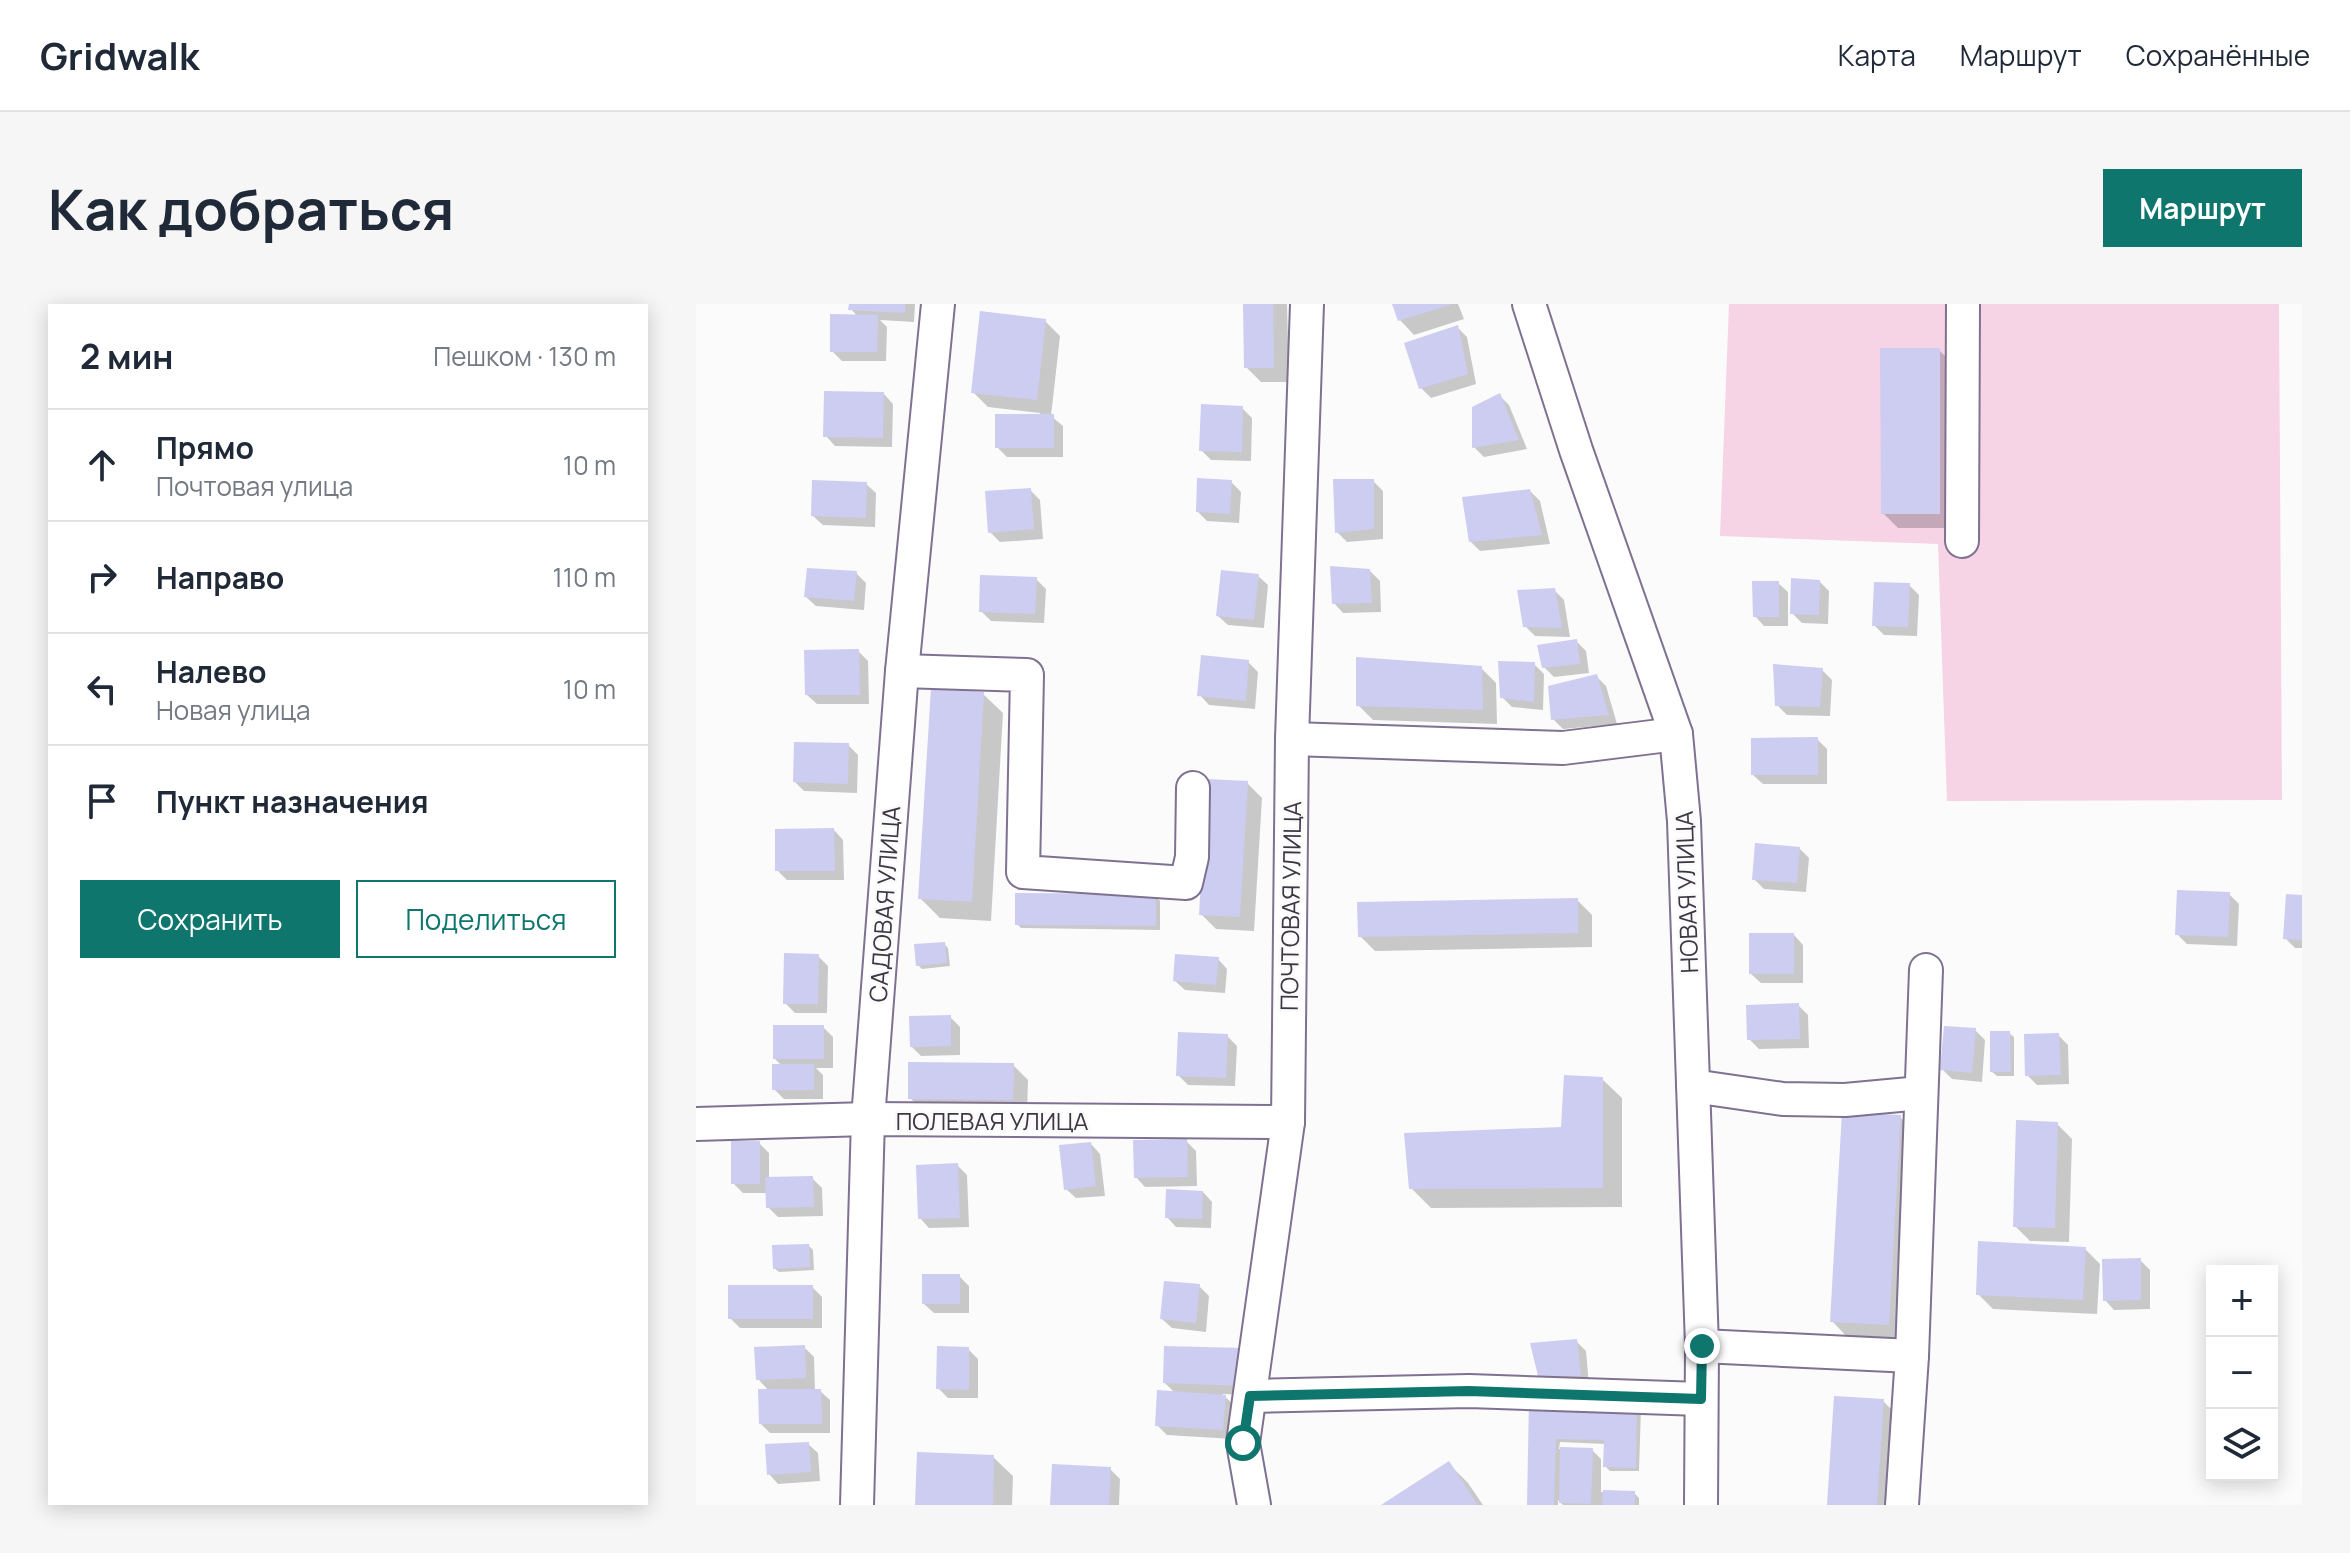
<!DOCTYPE html>
<html lang="ru">
<meta charset="utf-8">
<style>
body{margin:0;font-family:Manrope,sans-serif;background:#f6f6f7;color:#1f2937}
.controls{position:absolute;right:24px;bottom:24px;display:grid;overflow:hidden;border-radius:0px;box-shadow:0 4px 20px #0003}
.controls button{width:72px;height:72px;display:grid;place-items:center;padding:0;border:0;border-bottom:2px solid #e0e1e3;background:#fff;color:#1f2937;font:40px sans-serif}
.stop{position:absolute;width:24px;height:24px;margin:-18px;border:6px solid #0f766e;border-radius:50%;background:#fff}
.stop.end{background:#0f766e;border-color:#fff;box-shadow:0 2px 8px #0008}
.list{margin:0;padding:0;list-style:none}
h2{display:flex;justify-content:space-between;align-items:center;height:104px;margin:0;padding:0 32px;font-size:34px}
h2 small{font-size:26px;font-weight:400;color:#747a83}
.list li{display:grid;grid-template-columns:52px 1fr auto;gap:24px;align-items:center;box-sizing:border-box;height:112px;padding:0 32px;border-top:2px solid #e0e1e3}
.list b{display:block;font-size:30px;white-space:nowrap}
.list p{margin:0;font-size:26px;white-space:nowrap;color:#747a83}
.list em{font-size:26px;font-style:normal;color:#747a83}
.actions{display:flex;gap:16px;padding:24px 32px}
.actions a{flex:1;padding:18px 0;border:2px solid #0f766e;border-radius:0px;text-align:center;font-size:28px;color:#0f766e}
.actions .main{background:#0f766e;color:#fff}
.icon{flex:none;width:44px;height:44px;fill:none;stroke:currentColor;stroke-width:2;stroke-linecap:round;stroke-linejoin:round}
.map{position:relative;flex:none;width:1606px;height:1201px;overflow:hidden;border-radius:0px}
header{display:flex;align-items:center;gap:48px;box-sizing:border-box;height:112px;padding:0 40px;background:#fff;border-bottom:2px solid #e0e1e3}
header strong{font-size:38px}
nav{display:flex;gap:44px;margin-inline-start:auto;font-size:28px}
.intro{display:flex;align-items:center;justify-content:space-between;box-sizing:border-box;height:192px;padding:0 48px}
h1{margin:0;font-size:56px}
.button{padding:20px 36px;border-radius:0px;background:#0f766e;color:#fff;font-size:28px;font-weight:700}
main{display:flex;gap:48px;padding:0 48px}
aside{flex:1;background:#fff;border-radius:0px;box-shadow:0 4px 20px #0003}
.map>svg:first-child{display:block}
.green{fill:#f6d3e5}
.shadow{fill:#0003}
.building{fill:#cdccf1}
.lines{fill:none;stroke-linecap:round;stroke-linejoin:round}
.minor-casing{stroke:#7f7190;stroke-width:36}
.minor{stroke:#fff;stroke-width:32}
.route{stroke:#0f766e;stroke-width:10}
.labels{text-anchor:middle;dominant-baseline:central;stroke-width:6;stroke-linejoin:round;paint-order:stroke}
.street-label{font-size:24px;fill:#3d3744;stroke:#fbfbfb}
</style>
<header>
<strong>Gridwalk</strong>
<nav><a>Карта</a><a>Маршрут</a><a>Сохранённые</a></nav>
</header>
<div class="intro"><h1>Как добраться</h1><a class="button">Маршрут</a></div>
<main>
<aside>
<h2>2 мин<small>Пешком · 130 m</small></h2>
<ul class="list">
<li><svg class="icon" aria-label="ahead" viewBox="0 0 24 24"><path d="M12 20V5M6 11l6-6 6 6"/></svg><div><b>Прямо</b><p>Почтовая улица</p></div><em>10 m</em></li>
<li><svg class="icon" aria-label="right" viewBox="0 0 24 24"><path d="M7 20v-9h11M14 6l5 5-5 5"/></svg><div><b>Направо</b></div><em>110 m</em></li>
<li><svg class="icon" aria-label="left" viewBox="0 0 24 24"><path d="M17 20v-9H6M10 6l-5 5 5 5"/></svg><div><b>Налево</b><p>Новая улица</p></div><em>10 m</em></li>
<li><svg class="icon" aria-label="arrive" viewBox="0 0 24 24"><path d="M6 21V4h12l-3 4 3 4H6"/></svg><div><b>Пункт назначения</b></div></li>
</ul>
<div class="actions"><a class="main">Сохранить</a><a>Поделиться</a></div>
</aside>
<div class="map">
<svg width="1606" height="1201" viewBox="0 0 1606 1201">
<rect width="100%" height="100%" fill="#fbfbfb"/>
<path class="green" d="M1033,0H1583L1586,496L1251,497L1242,240L1024,232Z"/>
<g class="shadow">
<path d="M155,0H219L218,18L184,16L191,23L190,57H146L136,47L162,13L155,5Z"/>
<path d="M549,0H591L593,78H565L550,63Z"/>
<path d="M698,0H762L768,15L718,31L704,16Z"/>
<path d="M349,17L364,32L355,112L367,122V153H311L301,143L344,112V109L292,103L277,88Z"/>
<path d="M761,23L771,33L780,80L735,94L725,84Z"/>
<path d="M1243,46L1258,61V224H1202L1187,209Z"/>
<path d="M188,90L197,100L196,143L139,142L130,132Z"/>
<path d="M803,91L813,101L831,145L788,153L778,143Z"/>
<path d="M546,104L556,114L555,157L515,156L505,146Z"/>
<path d="M677,177L687,187V235L651,238L641,228Z"/>
<path d="M535,178L545,188L543,219L511,217L502,208Z"/>
<path d="M170,180L180,189L179,223L127,221L117,212Z"/>
<path d="M334,186L344,196L347,235L304,238L294,228Z"/>
<path d="M834,187L844,197L854,240L784,247L774,237Z"/>
<path d="M674,267L684,277L685,308L647,309L638,299Z"/>
<path d="M160,269L170,279L168,306L120,302L110,293Z"/>
<path d="M562,272L572,281L568,324L532,321L522,312Z"/>
<path d="M340,275L350,285L348,319L295,317L285,307Z"/>
<path d="M1124,278L1133,287L1132,320L1106,319L1096,309Z"/>
<path d="M1082,279L1092,288V322H1068L1059,312Z"/>
<path d="M1213,281L1223,291L1221,332L1188,331L1178,321Z"/>
<path d="M858,286L868,296L874,333L839,332L829,322Z"/>
<path d="M880,337L890,347L893,369L858,373L848,363Z"/>
<path d="M162,347L172,357L173,400H121L111,391Z"/>
<path d="M552,358L562,368L559,405L513,401L504,391Z"/>
<path d="M838,360L848,370L847,406L816,403L806,393Z"/>
<path d="M785,364L800,379L801,420L677,416L662,401Z"/>
<path d="M1126,366L1136,376L1134,412L1091,411L1081,401Z"/>
<path d="M900,372L910,382L921,420L867,425L857,415Z"/>
<path d="M287,390L307,409L295,617L244,614L224,594Z"/>
<path d="M1121,435L1131,445V480H1067L1057,471Z"/>
<path d="M152,441L162,451L161,489L108,487L99,478Z"/>
<path d="M551,479L566,494L558,627L520,625L505,610Z"/>
<path d="M138,526L147,536L148,576H91L81,566Z"/>
<path d="M1103,544L1113,554L1110,588L1068,585L1058,575Z"/>
<path d="M1533,590L1543,600L1541,642L1491,640L1481,630Z"/>
<path d="M460,592L464,597V626L325,624L321,620Z"/>
<path d="M1606,593V644H1599L1589,634Z"/>
<path d="M881,596L896,611V643L679,647L664,632Z"/>
<path d="M1098,631L1107,641V679H1065L1055,670Z"/>
<path d="M248,640L252,644L254,662L226,665L222,661Z"/>
<path d="M122,652L132,662L131,709H99L89,699Z"/>
<path d="M522,655L531,665L529,689L489,686L479,677Z"/>
<path d="M1102,701L1112,711L1113,744L1063,745L1053,735Z"/>
<path d="M254,713L264,723V751L225,752L216,743Z"/>
<path d="M127,723L137,733V764H120L127,771V795H88L78,785L86,762L78,754Z"/>
<path d="M1279,726L1289,736L1286,778L1256,775L1246,765Z"/>
<path d="M1313,729L1318,733V772H1301L1296,768Z"/>
<path d="M1362,731L1372,741L1373,780L1341,781L1331,771Z"/>
<path d="M531,732L541,742L539,782L492,781L482,771Z"/>
<path d="M317,761L332,776L331,810L229,809L214,794Z"/>
<path d="M906,775L926,794V903L735,904L715,884L867,825Z"/>
<path d="M1204,813L1224,833L1212,1040L1155,1037L1136,1017Z"/>
<path d="M1361,820L1376,835L1373,938L1334,937L1319,922Z"/>
<path d="M490,837L500,847L501,882L449,883L440,873Z"/>
<path d="M63,839L73,849V875L116,874L126,884L127,912L82,913L72,903V889H47L37,879Z"/>
<path d="M395,840L404,850L409,892L380,894L370,885Z"/>
<path d="M261,861L271,871L273,923L233,924L224,914Z"/>
<path d="M507,888L516,898L515,924L480,923L471,913Z"/>
<path d="M113,942L117,946L118,966L83,968L78,964Z"/>
<path d="M1389,945L1404,960L1401,1010L1297,1005L1282,990Z"/>
<path d="M1444,956L1454,966V1005L1418,1006L1409,996Z"/>
<path d="M263,972L273,982V1009H238L228,1000Z"/>
<path d="M503,982L513,992L510,1028L476,1024L466,1015Z"/>
<path d="M116,983L126,993V1024H44L34,1014Z"/>
<path d="M880,1037L890,1047L893,1081H854L844,1071Z"/>
<path d="M108,1043L118,1053L119,1087H124L134,1096V1129H74L65,1120L73,1087L62,1075Z"/>
<path d="M470,1044L556,1091L526,1090L539,1102L537,1135L471,1131L461,1121L480,1090L469,1079Z"/>
<path d="M272,1045L282,1055V1094H252L242,1084Z"/>
<path d="M1187,1097L1202,1112L1196,1201H1133Z"/>
<path d="M835,1098L945,1104L943,1167H914L909,1162L910,1140L864,1138L863,1145L896,1146L905,1155V1188L938,1189L943,1194V1201H867L862,1196V1201H833Z"/>
<path d="M112,1140L122,1149L124,1177L82,1180L73,1170Z"/>
<path d="M297,1153L317,1172L316,1201H221Z"/>
<path d="M753,1160L772,1179L787,1201H689Z"/>
<path d="M414,1165L424,1175L423,1201H356Z"/>
</g>
<g class="building">
<path d="M153,0H209V9L152,6Z"/>
<path d="M547,0H577L578,64H548Z"/>
<path d="M696,0H754V1L702,17Z"/>
<path d="M284,7L350,15L341,96L275,89Z"/>
<path d="M134,10L182,11L181,48H134Z"/>
<path d="M762,21L772,70L723,85L708,39Z"/>
<path d="M1184,44H1244V210H1185Z"/>
<path d="M128,87L188,88L187,134L127,133Z"/>
<path d="M804,89L823,136L776,144V103Z"/>
<path d="M505,100L547,102L546,148L503,147Z"/>
<rect x="299" y="110" width="59" height="34"/>
<path d="M501,174L536,176L534,210L500,208Z"/>
<path d="M637,175H678V225L639,229Z"/>
<path d="M116,176L171,178L170,214L115,212Z"/>
<path d="M335,184L338,225L292,229L289,187Z"/>
<path d="M834,185L846,231L773,238L766,193Z"/>
<path d="M634,262L674,265L676,299L636,300Z"/>
<path d="M111,264L161,267L158,297L108,293Z"/>
<path d="M525,266L563,270L558,316L520,312Z"/>
<path d="M284,271L341,273L339,310L283,308Z"/>
<path d="M1095,274L1124,276L1123,311L1094,310Z"/>
<path d="M1056,277H1083V313H1057Z"/>
<path d="M1178,278L1214,279L1212,323L1176,322Z"/>
<path d="M859,284L866,324L827,323L821,286Z"/>
<path d="M881,335L884,360L846,364L841,341Z"/>
<path d="M163,345L164,391H109L108,346Z"/>
<path d="M505,351L553,356L550,397L501,392Z"/>
<path d="M660,353L786,362L787,406L660,402Z"/>
<path d="M802,357L839,358L838,398L804,394Z"/>
<path d="M1077,360L1127,364L1124,403L1079,402Z"/>
<path d="M901,370L913,411L855,416L852,382Z"/>
<path d="M235,384L288,388L276,598L222,595Z"/>
<path d="M1122,433V471H1055V434Z"/>
<path d="M98,438L153,439L152,480L97,478Z"/>
<path d="M511,475L552,477L544,613L503,611Z"/>
<path d="M138,524L139,567H79V525Z"/>
<path d="M1059,539L1104,543L1101,579L1056,576Z"/>
<path d="M1481,586L1534,588L1532,633L1479,631Z"/>
<path d="M319,589L460,590V622L319,621Z"/>
<path d="M1590,590L1606,591V636L1587,635Z"/>
<path d="M882,594V629L662,633L661,598Z"/>
<rect x="1053" y="629" width="45" height="41"/>
<path d="M249,638L251,659L220,662L218,640Z"/>
<path d="M88,649L123,650L122,700H87Z"/>
<path d="M479,650L523,653L520,681L477,677Z"/>
<path d="M1103,699L1104,735L1051,736L1050,701Z"/>
<path d="M255,711V742L214,743L213,712Z"/>
<rect x="77" y="721" width="51" height="34"/>
<path d="M1248,722L1280,724L1276,769L1244,766Z"/>
<path d="M1294,727H1314L1315,768H1294Z"/>
<path d="M482,728L532,730L530,774L480,772Z"/>
<path d="M1363,729L1365,771L1329,772L1328,730Z"/>
<path d="M212,758L318,759L317,796L212,795Z"/>
<rect x="76" y="760" width="42" height="26"/>
<path d="M868,771L907,773V884L713,885L708,829L865,823Z"/>
<path d="M1146,808L1205,811L1193,1021L1134,1018Z"/>
<path d="M1320,816L1362,818L1359,924L1317,923Z"/>
<path d="M491,835L492,873L438,874L437,836Z"/>
<rect x="35" y="837" width="29" height="43"/>
<path d="M395,838L400,882L368,886L363,841Z"/>
<path d="M262,859L264,914L222,915L220,861Z"/>
<path d="M117,872L118,903L70,904L69,873Z"/>
<path d="M470,885L507,887L506,915L469,914Z"/>
<path d="M1282,937L1390,943L1387,996L1280,991Z"/>
<path d="M113,940L114,963L77,965L76,941Z"/>
<path d="M1445,954V996L1407,997L1406,955Z"/>
<rect x="226" y="970" width="38" height="30"/>
<path d="M468,977L504,980L500,1019L464,1015Z"/>
<rect x="32" y="981" width="85" height="34"/>
<path d="M881,1035L885,1072H842L834,1039Z"/>
<path d="M109,1041L110,1074L60,1076L58,1043Z"/>
<path d="M241,1042L273,1043V1086L240,1085Z"/>
<path d="M468,1042L548,1044L547,1082L467,1079Z"/>
<path d="M62,1085H125L126,1120H63Z"/>
<path d="M461,1086L530,1091L527,1126L459,1122Z"/>
<path d="M1138,1092L1188,1095L1181,1201H1131Z"/>
<path d="M833,1096L941,1098L940,1164L907,1163L908,1136L860,1135L858,1201H831Z"/>
<path d="M113,1138L115,1168L71,1171L69,1140Z"/>
<path d="M864,1143L897,1144L895,1200L863,1199Z"/>
<path d="M221,1148L298,1151L297,1201H219Z"/>
<path d="M753,1157L782,1201H685Z"/>
<path d="M356,1160L415,1163L413,1201H354Z"/>
<path d="M907,1186L939,1187V1201H906Z"/>
</g>
<g class="lines">
<defs>
<g id="minor">
<path d="M833,0L880,146L980,430L988,517L1006,1042L1005,1201"/>
<path d="M1266,237L1267,0"/>
<path d="M206,367L331,371L327,568L490,579L496,553L497,484"/>
<path d="M596,435L867,444L980,430"/>
<path d="M997,782L1087,795L1149,796L1225,789"/>
<path d="M0,820L172,815L592,818"/>
<path d="M1006,1042L1216,1052"/>
<path d="M554,1092L773,1087L1005,1095"/>
<path d="M161,1201L172,815L206,367L242,0"/>
<path d="M558,1201L547,1139L592,818L596,435L611,0"/>
<path d="M1206,1201L1216,1052L1230,666"/>
</g>
</defs>
<use href="#minor" class="minor-casing"/>
<use href="#minor" class="minor"/>
</g>
<g class="lines">
<path class="route" d="M547,1139L554,1092L773,1087L1005,1095L1006,1042"/>
</g>
<g class="labels">
<g class="street-label">
<text transform="translate(990 588) rotate(-92)">НОВАЯ УЛИЦА</text>
<text transform="translate(188 600) rotate(-86)">САДОВАЯ УЛИЦА</text>
<text transform="translate(594 602) rotate(-89)">ПОЧТОВАЯ УЛИЦА</text>
<text x="296" y="816">ПОЛЕВАЯ УЛИЦА</text>
</g>
</g>
</svg>
<div class="controls">
<button>+</button>
<button>−</button>
<button><svg class="icon" aria-label="layers" viewBox="0 0 24 24"><path d="M12 4l9 5-9 5-9-5zM3 14l9 5 9-5"/></svg></button>
</div>
<div class="stop" style="left:547px;top:1139px"></div>
<div class="stop end" style="left:1006px;top:1042px"></div>
</div>
</main>
